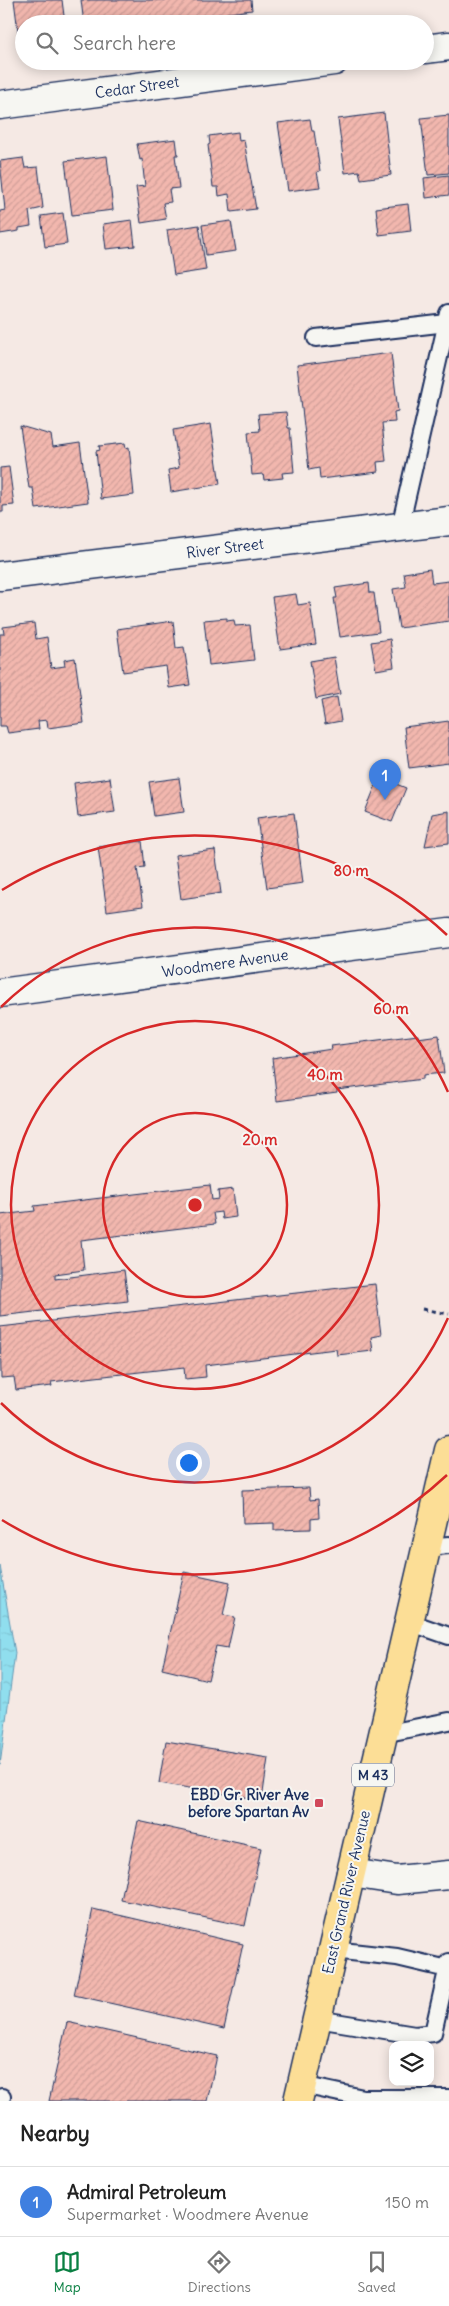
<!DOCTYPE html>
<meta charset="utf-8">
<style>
body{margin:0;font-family:Delius,sans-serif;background:#f6f6f6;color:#222}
.controls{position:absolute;right:15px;bottom:15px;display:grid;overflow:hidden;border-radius:10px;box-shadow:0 2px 12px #0003}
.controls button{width:45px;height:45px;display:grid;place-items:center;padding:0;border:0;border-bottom:1px solid #e0e0e0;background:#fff;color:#222;font:25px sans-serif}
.you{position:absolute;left:188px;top:1462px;width:18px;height:18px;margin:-12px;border:4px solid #fff;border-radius:50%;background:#1a73e8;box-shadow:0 0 0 8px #1a73e833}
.badge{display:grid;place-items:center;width:32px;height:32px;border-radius:50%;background:#0b8043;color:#fff;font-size:16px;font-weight:700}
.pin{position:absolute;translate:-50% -41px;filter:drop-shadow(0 1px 2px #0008)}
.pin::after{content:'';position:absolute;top:26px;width:18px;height:15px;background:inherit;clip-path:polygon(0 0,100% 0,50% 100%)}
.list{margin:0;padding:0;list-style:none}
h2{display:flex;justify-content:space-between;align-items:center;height:65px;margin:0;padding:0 20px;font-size:21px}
h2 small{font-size:16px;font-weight:400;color:#767676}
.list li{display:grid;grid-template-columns:32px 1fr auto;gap:15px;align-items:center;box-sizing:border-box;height:70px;padding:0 20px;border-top:1px solid #e0e0e0}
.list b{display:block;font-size:19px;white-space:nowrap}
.list p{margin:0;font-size:16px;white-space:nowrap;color:#767676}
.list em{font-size:16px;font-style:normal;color:#767676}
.icon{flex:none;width:28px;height:28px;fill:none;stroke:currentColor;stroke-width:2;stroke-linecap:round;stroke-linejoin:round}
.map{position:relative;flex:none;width:449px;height:2101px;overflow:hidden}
.search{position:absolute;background:#fff;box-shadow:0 2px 12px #0003;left:15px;right:15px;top:15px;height:55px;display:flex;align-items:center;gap:12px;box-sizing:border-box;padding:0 18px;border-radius:28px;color:#767676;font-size:19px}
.sheet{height:135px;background:#fff}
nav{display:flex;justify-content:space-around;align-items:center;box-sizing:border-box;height:70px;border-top:1px solid #e0e0e0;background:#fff;font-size:14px;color:#767676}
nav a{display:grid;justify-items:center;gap:2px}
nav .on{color:#0b8043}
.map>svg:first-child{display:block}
.water{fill:url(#water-ripples);stroke:#6198b4}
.building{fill:url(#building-hatch);stroke:#1b2f5e}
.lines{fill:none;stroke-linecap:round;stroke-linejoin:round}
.service-casing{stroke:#1b2f5e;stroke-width:20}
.minor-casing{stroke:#1b2f5e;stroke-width:31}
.primary-casing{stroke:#1b2f5e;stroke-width:31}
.path{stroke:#1b2f5e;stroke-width:3;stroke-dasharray:5 4;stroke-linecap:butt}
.service{stroke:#f6f6f2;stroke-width:16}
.minor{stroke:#f6f6f2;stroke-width:28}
.primary{stroke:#fcde96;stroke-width:28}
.ring{fill:none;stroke:#d62828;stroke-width:2.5}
.poi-dot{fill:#d1495b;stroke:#f6f6f2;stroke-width:2}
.labels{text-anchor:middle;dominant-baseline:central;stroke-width:4;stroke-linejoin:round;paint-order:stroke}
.shield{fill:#f6f6f2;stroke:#5d6b8a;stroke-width:1}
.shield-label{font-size:14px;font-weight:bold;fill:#1b2f5e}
.street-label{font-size:15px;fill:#1b2f5e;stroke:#f6f6f2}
.poi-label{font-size:15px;font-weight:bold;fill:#1b2f5e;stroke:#f6f6f2;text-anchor:end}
.centre{fill:#d62828;stroke:#f6f6f2;stroke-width:2.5}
.ring-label{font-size:15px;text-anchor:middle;font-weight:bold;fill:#d62828;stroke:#f6f6f2;stroke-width:4;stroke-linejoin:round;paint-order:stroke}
</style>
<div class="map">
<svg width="449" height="2101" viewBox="0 0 449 2101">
<defs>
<pattern id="water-ripples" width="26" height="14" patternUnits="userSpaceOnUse" patternTransform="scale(1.25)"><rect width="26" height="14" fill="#90deee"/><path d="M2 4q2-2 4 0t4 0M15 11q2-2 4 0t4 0" fill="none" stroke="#7cbfce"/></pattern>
<pattern id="building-hatch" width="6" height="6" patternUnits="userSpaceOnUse" patternTransform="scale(1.25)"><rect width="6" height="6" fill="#f2b7ae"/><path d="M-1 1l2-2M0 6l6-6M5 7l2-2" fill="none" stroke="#cf9e98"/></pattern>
</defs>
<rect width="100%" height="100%" fill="#f5e9e4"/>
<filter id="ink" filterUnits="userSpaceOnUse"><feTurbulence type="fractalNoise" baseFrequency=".02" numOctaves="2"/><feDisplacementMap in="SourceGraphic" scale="10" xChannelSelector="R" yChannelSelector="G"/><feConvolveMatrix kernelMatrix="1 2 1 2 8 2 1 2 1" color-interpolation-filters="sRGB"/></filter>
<g filter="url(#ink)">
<path class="water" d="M0,1566L15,1653L0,1765Z"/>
<g class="building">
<path d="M14,0H62L65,24H24V38L19,39Z"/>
<path d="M81,0H251L252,10L142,24H84Z"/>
<path d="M384,113L391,175L361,179L359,171L345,173L338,119Z"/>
<path d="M449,115V173L428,175L421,118Z"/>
<path d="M310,119L312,131H314L320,171L317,172L320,187L288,191L278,123Z"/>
<path d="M238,132L239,141L244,140L256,209L231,212L229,194L219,196L218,187H213L208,145L210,144L209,136Z"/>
<path d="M176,139L178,155H175L179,188L169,189L171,202L163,203L166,219L141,223L136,187L145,186L142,159L140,160L137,144Z"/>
<path d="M107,156L113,210L72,215L65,161Z"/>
<path d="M23,158L25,168L38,167L43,208L29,211L31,226L19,228V231L0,234V211L5,210L0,161Z"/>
<path d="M449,175V195L426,198L424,178Z"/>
<path d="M408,204L411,231L379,235L376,208Z"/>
<path d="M63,213L67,244L45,247L41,216Z"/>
<path d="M132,220L135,246L106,249L103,224Z"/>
<path d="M231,221L236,251L206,255L202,225Z"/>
<path d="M199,225L206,270L174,275L167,230Z"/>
<path d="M391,353L398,411L394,412L395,422L382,423L386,461L377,462L378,472L320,479L319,468L309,470L297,365Z"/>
<path d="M286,412L288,428H290L294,472L282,473L283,478L264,480L263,474L252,475L248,432L260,431L258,414Z"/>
<path d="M211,424L220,484L171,492L168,470L179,468L173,430Z"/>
<path d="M20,426L51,435L53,447L80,443L88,502L36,509L33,488H29Z"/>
<path d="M125,443L126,448L129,447L134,495L101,499L96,451L100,450L99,446Z"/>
<path d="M9,467L14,505L3,506V512H0V468Z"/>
<path d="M430,569L432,583L449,581V621L399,628L393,589L406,587L404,573Z"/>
<path d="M369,583L370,593H374L379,632L340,637L334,598H337L335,588Z"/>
<path d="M296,594L298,605L310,603L316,644L280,649L272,597Z"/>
<path d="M227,618V621L234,620L235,626L250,625L254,660L209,665L204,620Z"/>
<path d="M173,621L176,648L184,647L190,685L169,688L166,666L123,672L117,629Z"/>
<path d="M34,623L36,639L47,637L51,668L65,666L64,660L75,658L84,723L48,728L47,720L38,721L39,729L8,733L6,726H0V634H4L3,627Z"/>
<path d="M390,639L394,667L376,670L371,642Z"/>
<path d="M334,657L340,694L316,699L310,661Z"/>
<path d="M337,697L341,721L325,724L321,701Z"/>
<path d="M449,721V763L409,768L404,727Z"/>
<path d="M379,777L406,788L392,822L365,812Z"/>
<path d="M110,778L115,812L78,817L74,783Z"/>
<path d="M179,778L184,812L154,816L149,782Z"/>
<path d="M449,811V843L425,846L432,814Z"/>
<path d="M294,813L303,883L267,888L257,818Z"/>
<path d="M142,841L145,867L137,868L143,906L107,911L98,847Z"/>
<path d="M215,850L221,893L181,899L175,855Z"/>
<path d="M418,1035V1038L439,1035L444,1073L423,1075V1079L337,1090V1093L277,1101L272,1058L332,1049L331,1046Z"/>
<path d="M210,1185L212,1200L219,1199L218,1191L233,1189L236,1217L222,1219L221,1212L213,1213L215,1224L81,1240L84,1270L55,1274V1279L124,1270L128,1301L0,1316V1215L35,1211L34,1206Z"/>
<path d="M375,1284L381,1335L371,1337L373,1351L337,1355L336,1349L205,1365L206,1377L185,1379L184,1367L51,1382L52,1386L16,1390L14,1377L1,1378L0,1327Z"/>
<path d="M309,1488L310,1500L318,1499L319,1518L311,1519V1529L274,1530V1523L243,1524L242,1490Z"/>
<path d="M184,1572L230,1582L223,1615L235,1617L228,1648L216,1646L208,1680L162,1669Z"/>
<path d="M166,1741L268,1758L262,1800L159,1783Z"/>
<path d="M138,1821L261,1848L245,1926L121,1900Z"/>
<path d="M93,1909L243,1944L224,2029L74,1995Z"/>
<path d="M67,2022L217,2056L207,2101H49Z"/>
</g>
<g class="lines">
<defs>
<g id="service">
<path d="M316,338L447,323"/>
<path d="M400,527L449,313"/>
<path d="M426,1547L449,1545"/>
<path d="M409,1622L449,1636"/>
<path d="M383,1734L449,1721"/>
<path d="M333,1950L397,1957L448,1969"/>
<path d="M317,2019L415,2035L433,2033L449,1962"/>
<path d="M302,2085L363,2098H449"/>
<path d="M0,2098L2,2097"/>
</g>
<g id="minor">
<path d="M425,49L449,46"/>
<path d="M0,105L334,61"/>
<path d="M0,576L449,521"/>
<path d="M0,993L449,933"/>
<path d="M351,1873L397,1880L449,1875"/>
</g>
<path id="primary" d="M298,2101L449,1450"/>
</defs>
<use href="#service" class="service-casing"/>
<use href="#minor" class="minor-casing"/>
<use href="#primary" class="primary-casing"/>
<path class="path" d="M422,1309L449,1314"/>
<use href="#service" class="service"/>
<use href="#minor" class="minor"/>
<use href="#primary" class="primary"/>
</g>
</g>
<g class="ring">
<circle cx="195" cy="1205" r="92"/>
<circle cx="195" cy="1205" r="184"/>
<path d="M448 1318A277 277 0 0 1 1 1403M1 1007A277 277 0 0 1 448 1092"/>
<path d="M447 1475A369 369 0 0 1 2 1520M2 890A369 369 0 0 1 447 935"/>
</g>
<rect class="poi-dot" x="314" y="1798" width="10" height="10" rx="2.5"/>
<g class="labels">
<rect class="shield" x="352" y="1763.5" width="42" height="23" rx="4"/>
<g class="shield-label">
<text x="373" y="1775">M 43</text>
</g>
<g class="street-label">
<text transform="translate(137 87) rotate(-8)">Cedar Street</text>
<text transform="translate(225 548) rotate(-7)">River Street</text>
<text transform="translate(225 963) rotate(-8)">Woodmere Avenue</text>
<text transform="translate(346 1892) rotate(-77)">East Grand River Avenue</text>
</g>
<g class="poi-label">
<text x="309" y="1794">EBD Gr. River Ave<tspan x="309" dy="17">before Spartan Av</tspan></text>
</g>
</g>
<circle cx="195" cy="1205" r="8" class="centre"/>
<g class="ring-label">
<text x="351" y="876">80 m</text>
<text x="391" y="1014">60 m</text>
<text x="325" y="1080">40 m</text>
<text x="260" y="1145">20 m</text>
</g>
</svg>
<div class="controls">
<button><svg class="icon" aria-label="layers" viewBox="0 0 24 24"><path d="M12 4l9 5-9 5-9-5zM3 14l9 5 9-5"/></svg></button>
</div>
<div class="you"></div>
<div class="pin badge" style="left:385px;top:800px;background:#3f7fe0">1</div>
<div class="search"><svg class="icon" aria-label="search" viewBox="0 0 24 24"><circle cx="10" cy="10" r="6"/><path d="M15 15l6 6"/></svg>Search here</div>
</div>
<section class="sheet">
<h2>Nearby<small></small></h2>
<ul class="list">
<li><span class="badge" style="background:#3f7fe0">1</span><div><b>Admiral Petroleum</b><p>Supermarket · Woodmere Avenue</p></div><em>150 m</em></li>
</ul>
</section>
<nav>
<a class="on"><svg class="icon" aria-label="map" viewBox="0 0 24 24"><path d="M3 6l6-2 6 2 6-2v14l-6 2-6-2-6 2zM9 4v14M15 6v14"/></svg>Map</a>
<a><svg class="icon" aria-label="directions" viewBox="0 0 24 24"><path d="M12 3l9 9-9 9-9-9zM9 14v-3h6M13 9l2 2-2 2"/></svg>Directions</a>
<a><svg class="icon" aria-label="saved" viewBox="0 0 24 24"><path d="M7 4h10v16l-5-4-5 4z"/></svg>Saved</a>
</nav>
